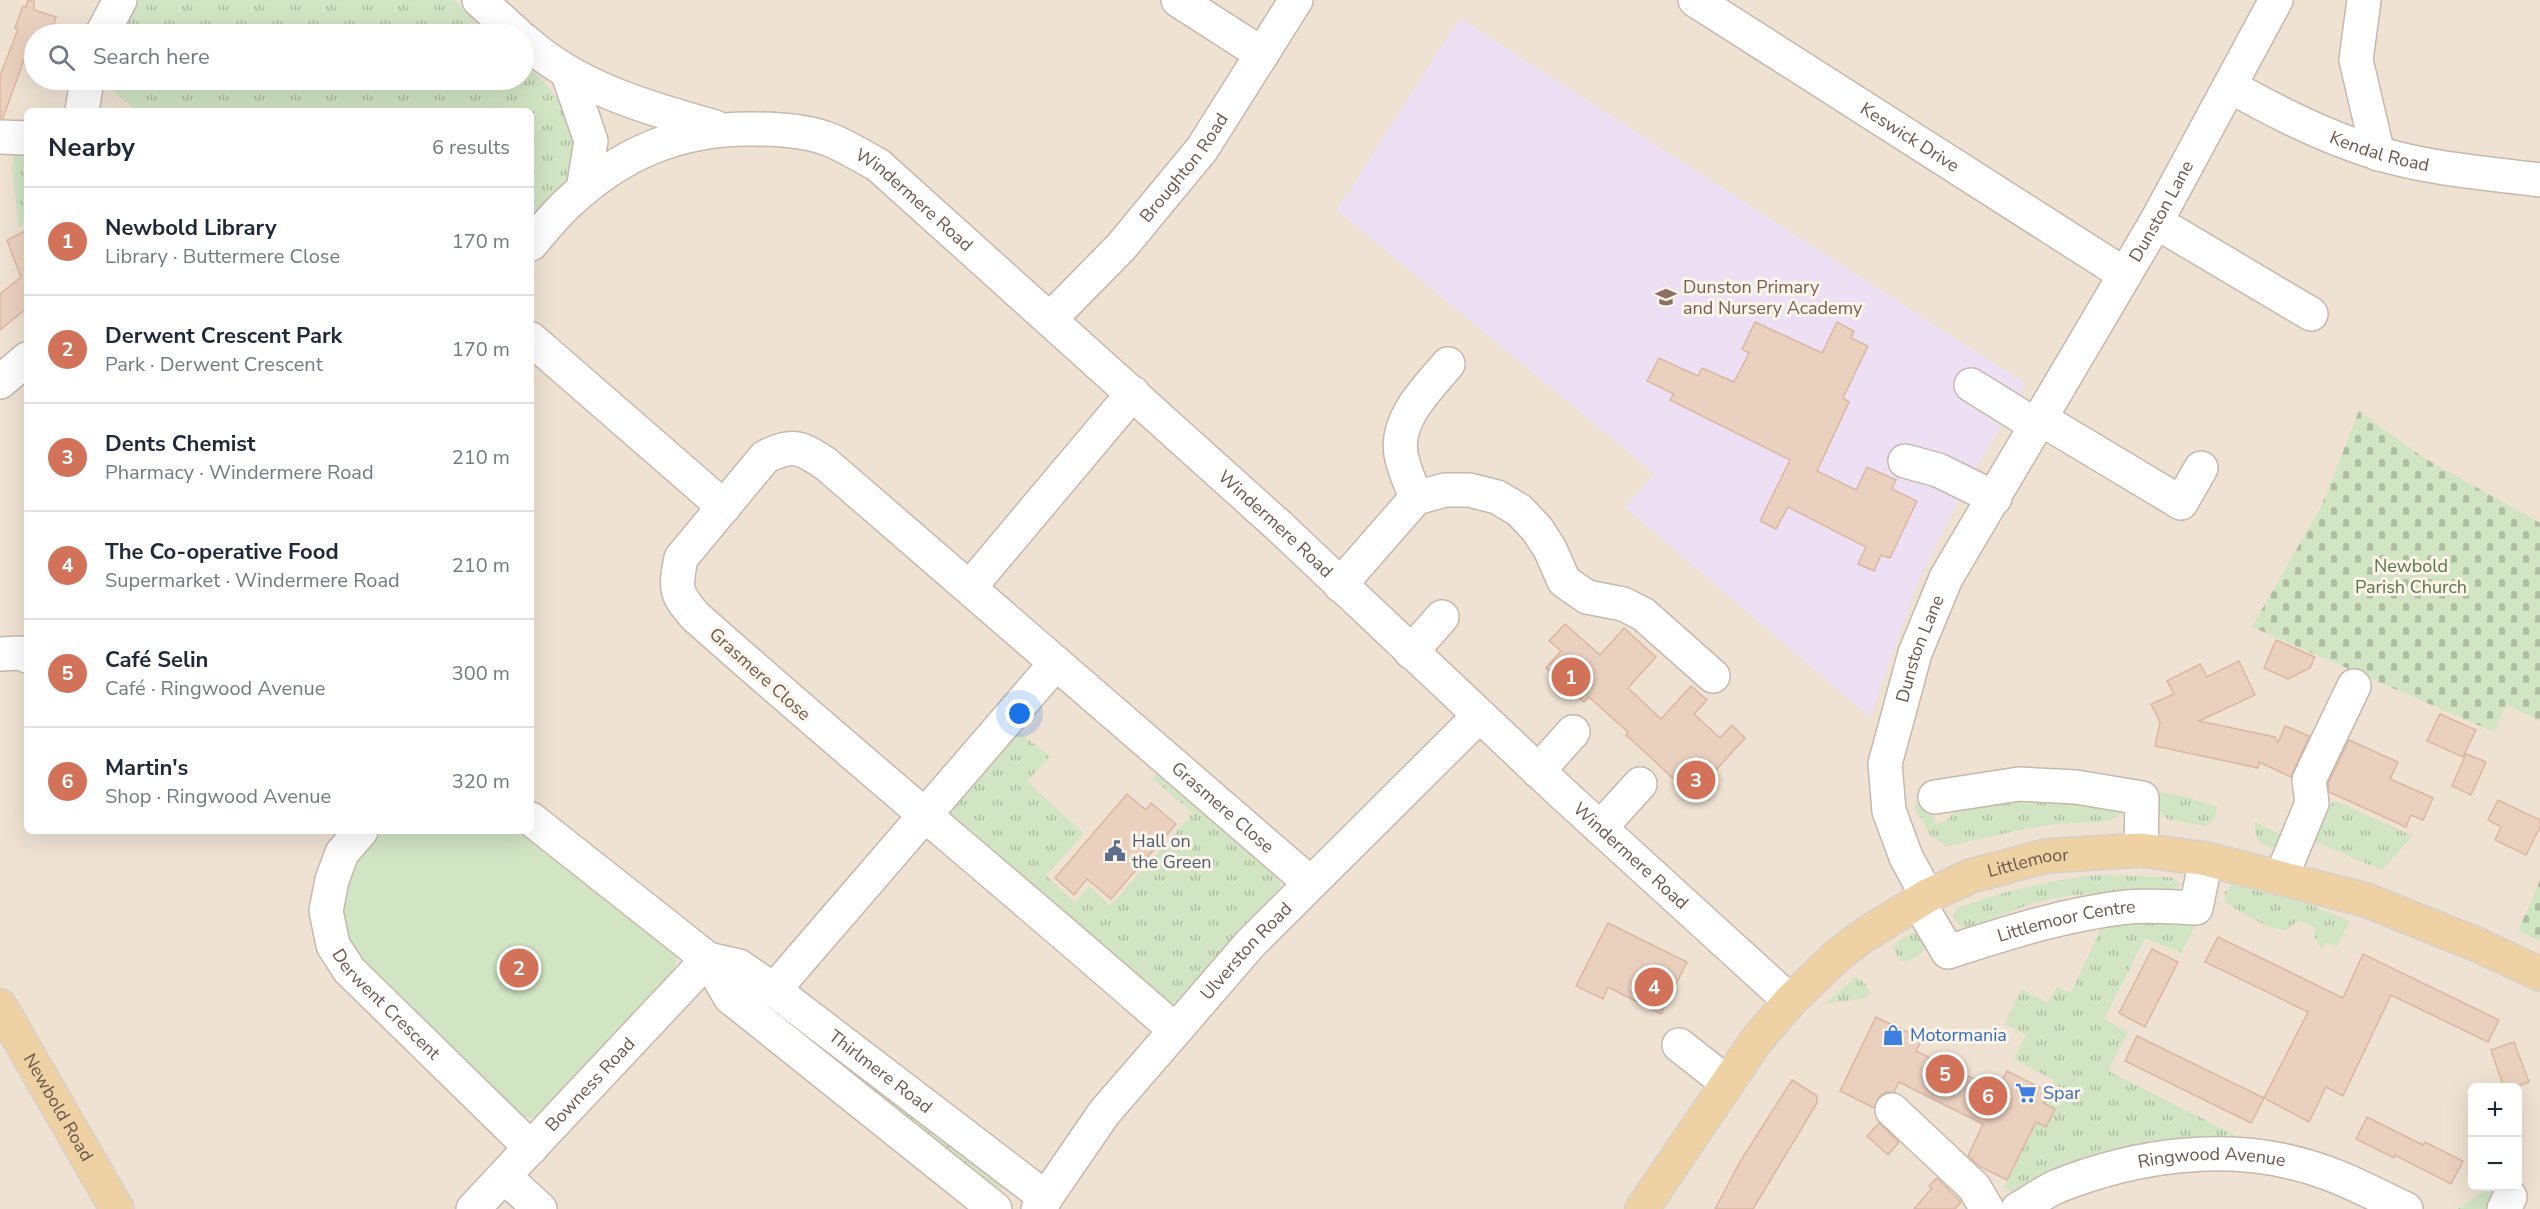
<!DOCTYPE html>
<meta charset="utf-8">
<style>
body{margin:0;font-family:"Nunito Sans",sans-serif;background:#f6f6f7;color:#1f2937}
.controls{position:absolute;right:18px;bottom:18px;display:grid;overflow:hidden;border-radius:9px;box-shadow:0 6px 24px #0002}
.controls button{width:54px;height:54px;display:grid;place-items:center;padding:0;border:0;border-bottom:2px solid #e0e1e3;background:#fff;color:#1f2937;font:30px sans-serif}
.you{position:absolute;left:1020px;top:714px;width:21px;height:21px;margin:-15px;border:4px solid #fff;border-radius:50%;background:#1a73e8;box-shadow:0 0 0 9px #1a73e833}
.badge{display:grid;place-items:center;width:39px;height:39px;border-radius:50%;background:#d27359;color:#fff;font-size:20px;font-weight:700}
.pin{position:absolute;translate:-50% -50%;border:3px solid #fff;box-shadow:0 2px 6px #0006}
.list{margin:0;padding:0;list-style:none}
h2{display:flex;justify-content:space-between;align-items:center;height:78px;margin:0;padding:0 24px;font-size:26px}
h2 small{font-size:20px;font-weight:400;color:#747a83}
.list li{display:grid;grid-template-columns:39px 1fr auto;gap:18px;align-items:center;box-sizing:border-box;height:108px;padding:0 24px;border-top:2px solid #e0e1e3}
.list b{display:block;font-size:22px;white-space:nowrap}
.list p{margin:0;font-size:20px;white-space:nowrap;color:#747a83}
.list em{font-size:20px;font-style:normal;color:#747a83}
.icon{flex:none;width:33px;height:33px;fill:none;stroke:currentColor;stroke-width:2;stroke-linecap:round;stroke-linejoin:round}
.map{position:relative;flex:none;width:2540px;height:1209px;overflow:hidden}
.search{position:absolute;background:#fff;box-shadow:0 6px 24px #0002;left:24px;top:24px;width:510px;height:66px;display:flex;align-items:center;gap:15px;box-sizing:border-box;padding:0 21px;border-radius:33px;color:#747a83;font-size:22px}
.panel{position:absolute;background:#fff;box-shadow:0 6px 24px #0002;left:24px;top:108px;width:510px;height:726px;border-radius:9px}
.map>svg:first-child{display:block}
.residential{fill:#efe2d3;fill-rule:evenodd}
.education{fill:#ede0f4}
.grass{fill:url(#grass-tufts)}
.cemetery{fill:url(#cemetery-stones)}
.park{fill:#d1e4c4}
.building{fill:#ead0bf;stroke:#dab7a2;stroke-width:1.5}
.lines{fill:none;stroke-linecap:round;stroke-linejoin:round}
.minor-casing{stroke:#c7b8ac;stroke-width:36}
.major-casing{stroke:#d6d0cd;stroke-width:36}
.minor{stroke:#fff;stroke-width:33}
.major{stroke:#eed2a4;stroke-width:33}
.labels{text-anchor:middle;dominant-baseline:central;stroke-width:6;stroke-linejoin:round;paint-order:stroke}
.street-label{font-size:18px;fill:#6d584d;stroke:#fcf4e9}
.education-label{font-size:18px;fill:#785e54;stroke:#fcf4e9;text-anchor:start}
.park-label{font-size:18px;fill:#57774a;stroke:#fcf4e9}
.service-label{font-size:18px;fill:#4e5e75;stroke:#fcf4e9;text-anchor:start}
.shop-label{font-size:18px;fill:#366cbe;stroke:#fcf4e9;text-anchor:start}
</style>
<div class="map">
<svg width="2540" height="1209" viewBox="0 0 2540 1209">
<defs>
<pattern id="grass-tufts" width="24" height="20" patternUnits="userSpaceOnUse" patternTransform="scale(1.5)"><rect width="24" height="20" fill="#d1e4c4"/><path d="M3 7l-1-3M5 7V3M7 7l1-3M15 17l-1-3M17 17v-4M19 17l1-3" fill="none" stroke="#aebca1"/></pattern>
<pattern id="cemetery-stones" width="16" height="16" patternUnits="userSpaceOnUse" patternTransform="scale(1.5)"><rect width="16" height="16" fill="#d1e4c4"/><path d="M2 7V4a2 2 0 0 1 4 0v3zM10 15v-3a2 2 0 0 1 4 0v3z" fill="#aebca1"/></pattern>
</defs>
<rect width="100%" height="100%" fill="#f8f0e3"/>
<path class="residential" d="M0,0H2540V1209H0ZM34,34H524V80H34ZM27,111H531V831H27ZM2472,1088H2518V1186H2472Z"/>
<path class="education" d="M1460,18L2026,384L1966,485L1919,579L1870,717L1625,507L1655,474L1337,210Z"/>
<g class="grass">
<path d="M135,0H453L495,34H115Z"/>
<path d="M524,62C551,88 586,122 574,164C569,183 544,210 531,225V111H137L102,82L103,80H524Z"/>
<path d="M14,152H27V222L19,226L12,169Z"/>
<path d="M1016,730L1050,756L1027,782L1084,833L1046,876L1075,903L1089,886L1110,906L1193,813L1152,778L1158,772L1278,876L1281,885L1277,895L1177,1001L1171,1005L1164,1003L948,815L949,809Z"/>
<path d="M1921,791L1936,824C1948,821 1953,818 1955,805L2032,794L2120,808L2121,814C2111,824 2089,822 2076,823C2033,824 1989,838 1947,846L1931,836L1914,807Z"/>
<path d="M2160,792L2185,796L2217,807C2215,815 2214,823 2205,826L2167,819L2158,811Z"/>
<path d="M2336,801L2413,836L2382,870L2306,838L2321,810Z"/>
<path d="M2255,822L2290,839L2286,846C2265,849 2253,844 2255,822Z"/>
<path d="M2102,875L2165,877L2174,878L2180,884L2176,892L2071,895L2033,903L1970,927C1959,928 1957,924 1953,915L1959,907C2006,891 2052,879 2102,875Z"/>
<path d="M2232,885L2303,902L2350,921L2337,947L2326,942L2322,950L2314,936L2315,928L2299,920C2294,924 2289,930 2283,930C2270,930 2237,910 2225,902V892Z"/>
<path d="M2108,918L2198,921L2181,953L2145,938L2104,1019L2128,1032L2108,1071L2235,1135L2227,1142L2025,1192H2013L2004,1188L2036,1122L2046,1127L2055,1109L2043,1103L2054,1080L2014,1059L2026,1035L2005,1024L2021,989L2048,1003L2057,987L2071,993L2102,926Z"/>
<path d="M1912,933H1919C1932,950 1922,954 1906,962L1900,960L1893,949L1897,942Z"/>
<path d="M1855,977C1864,981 1867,985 1870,994L1866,998L1825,1004Z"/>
<path d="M743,978L1007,1182L995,1196L732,992Z"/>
<path d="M2496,1190L2494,1209H2458L2482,1192Z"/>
</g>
<g class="cemetery">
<path d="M2359,411L2424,458L2540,523V721L2507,705L2494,732L2252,627L2322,505Z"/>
<path d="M2540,880V941L2518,931Z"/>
</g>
<path class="park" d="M373,831H530L678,951L671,984L541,1118L510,1117L338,941L350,861Z"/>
<g class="building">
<path d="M28,0H34V10L56,17L51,34H34V60L25,57L3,118H0V76L18,29L15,28L23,6L26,7Z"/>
<path d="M27,230V308L0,330V294L21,277L7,240Z"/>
<path d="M1755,322L1822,353L1837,322L1854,331L1851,338L1868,346L1843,398L1849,402L1817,471L1856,490L1867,467L1896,480L1892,489L1917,501L1890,558L1881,555L1874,571L1858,564L1866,547L1788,507L1776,529L1760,521L1790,460L1670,400L1674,394L1647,381L1659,358L1698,376L1702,368L1734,382L1749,353L1742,349Z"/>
<path d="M1565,624L1600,655L1624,628L1656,657L1628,688L1661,719L1691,686L1707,700L1694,714L1720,738L1732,725L1745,738L1698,790L1681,774L1675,780L1626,735L1628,732L1589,697L1584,702L1546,668L1561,651L1549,641Z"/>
<path d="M2276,640L2315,657L2310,668L2288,679L2264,668Z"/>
<path d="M2239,661L2255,695L2199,721L2275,737L2278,743L2285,726L2309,736L2291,777L2259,762L2258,768L2155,746L2160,722L2151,704L2174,694L2167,681L2200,664L2207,677Z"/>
<path d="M2440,714L2476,730L2463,757L2427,741Z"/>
<path d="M2349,740L2398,762L2390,779L2433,798L2423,820L2411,815L2406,827L2329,792L2328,783Z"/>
<path d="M2466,754L2486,762L2471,795L2452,786Z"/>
<path d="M1127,794L1146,810L1151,803L1176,824L1111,899L1087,879L1074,895L1055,878Z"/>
<path d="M2498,800L2540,820V827L2526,855L2495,840L2501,827L2488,820Z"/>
<path d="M1608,923L1687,962L1661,1014L1608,987L1603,999L1576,986Z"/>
<path d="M2218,937L2343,998L2363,954L2499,1020L2488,1042L2391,995L2343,1096L2326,1087L2309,1122L2264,1098L2308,1012L2205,962Z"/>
<path d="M2152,949L2178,962L2145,1027L2119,1013Z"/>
<path d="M1876,1017L1922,1039L1916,1051L1997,1090L2007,1071L2049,1092L2043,1103L2055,1109L2046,1127L2036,1122L2007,1180L1979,1166L1968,1156L1983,1124L1899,1082L1894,1092H1886L1879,1097L1874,1108L1840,1091Z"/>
<path d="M2137,1036L2264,1098L2251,1123L2125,1061Z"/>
<path d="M2514,1042L2529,1082L2513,1088H2504L2491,1050Z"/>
<path d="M1792,1080L1817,1096V1103L1753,1209H1715L1740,1162Z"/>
<path d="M2367,1117L2423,1145L2425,1142L2463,1161L2451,1184L2395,1155L2394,1158L2356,1139Z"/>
<path d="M1879,1123L1899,1142L1888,1155L1867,1136Z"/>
<path d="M1937,1178L1961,1202L1955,1209H1914L1932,1188L1929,1186Z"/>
</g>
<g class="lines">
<defs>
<g id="minor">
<path d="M479,0L517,34"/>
<path d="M1178,0L1262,54"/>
<path id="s1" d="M1695,0L2124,274"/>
<path d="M2364,0L2356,60L2378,154"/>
<path d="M102,34L120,0"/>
<path d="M524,40C577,88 647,108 715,127"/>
<path d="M568,74L591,141L583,190"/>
<path id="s2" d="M2230,86C2277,113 2325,137 2377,153C2429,169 2486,173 2540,180"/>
<path d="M82,111L87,80"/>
<path d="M0,137L27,138"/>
<path d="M2156,222L2311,314"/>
<path id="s3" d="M531,244C543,230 555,215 568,203C621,153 680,128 753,129C776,129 804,131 825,138C843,144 861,156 878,165L1279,526L1563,794L1790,1001"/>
<path id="s4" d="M1051,318L1121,247L1202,149L1296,0"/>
<path d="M531,339L724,507"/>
<path d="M0,382L27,359"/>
<path d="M1971,385L2037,426"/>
<path d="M2041,419L2181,503L2201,468"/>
<path d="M1905,461L1938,470L1995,498"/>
<path d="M1416,498C1411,484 1403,468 1401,454C1395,419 1428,388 1448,364"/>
<path d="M1340,585L1416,498L1445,490H1469L1497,497L1519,510L1537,529L1550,549L1564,581L1587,597L1623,604L1643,614L1713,676"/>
<path d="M970,587L1133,393"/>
<path d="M1411,652L1442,617"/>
<path d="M0,654L20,653L27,656"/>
<path d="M1538,771L1573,732"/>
<path d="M1935,797L2019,784L2076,787L2142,798L2141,850"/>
<path id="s5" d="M531,819L708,959L739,966L774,990L1046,1198"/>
<path d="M1600,828L1640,784"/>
<path id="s6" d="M361,831L342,853L332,880L326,911L333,945L349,970L531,1148"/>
<path d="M2281,878L2312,803L2309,780L2354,686"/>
<path id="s7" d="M1927,896L1906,857L1889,811L1885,764L1915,653L1946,578L2156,222L2276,0"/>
<path id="s8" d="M1918,901L1948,952C2007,933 2065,914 2127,907C2149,905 2173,907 2196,908L2206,859"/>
<path d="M774,990L1056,663"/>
<path id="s9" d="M1175,1030C1016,890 853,757 695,616C675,593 675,589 681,558L765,457C793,443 801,447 826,464L1309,882"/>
<path d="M1679,1045L1726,1082"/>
<path d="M1892,1110L1974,1187L1987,1209"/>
<path d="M505,1177L540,1209"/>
<path id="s10" d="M473,1209L708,959L730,997L995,1209"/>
<path id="s11" d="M1038,1209L1104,1113L1250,944L1479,716"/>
<path id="s12" d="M2018,1209C2031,1202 2044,1192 2058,1186C2136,1155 2227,1142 2309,1167C2343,1177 2374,1194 2406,1209"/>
<path d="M2504,1209L2510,1197"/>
</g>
<g id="major">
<path id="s13" d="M0,1006L117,1209"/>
<path id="s14" d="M1642,1209L1756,1041L1790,1001L1837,956L1860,938L1927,896L1971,876L2046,856L2141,850L2206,859L2366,900L2478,945L2540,974"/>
</g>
</defs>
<use href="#minor" class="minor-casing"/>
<use href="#major" class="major-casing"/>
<use href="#minor" class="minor"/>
<use href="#major" class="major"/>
</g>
<defs>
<symbol id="school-bare" viewBox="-9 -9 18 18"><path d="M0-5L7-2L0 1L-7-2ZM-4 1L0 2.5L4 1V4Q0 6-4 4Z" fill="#8d6e63" stroke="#fcf4e9" stroke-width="2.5" paint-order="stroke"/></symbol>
<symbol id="civic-bare" viewBox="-9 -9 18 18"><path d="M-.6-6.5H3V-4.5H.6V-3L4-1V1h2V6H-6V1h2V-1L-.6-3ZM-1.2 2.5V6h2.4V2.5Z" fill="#5c6f8a" stroke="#fcf4e9" stroke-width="2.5" paint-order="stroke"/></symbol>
<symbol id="shop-bare" viewBox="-9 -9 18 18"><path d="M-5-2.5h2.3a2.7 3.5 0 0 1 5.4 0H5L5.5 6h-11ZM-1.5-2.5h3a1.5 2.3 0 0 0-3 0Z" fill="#3f7fe0" stroke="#fcf4e9" stroke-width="2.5" paint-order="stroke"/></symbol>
<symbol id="supermarket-bare" viewBox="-9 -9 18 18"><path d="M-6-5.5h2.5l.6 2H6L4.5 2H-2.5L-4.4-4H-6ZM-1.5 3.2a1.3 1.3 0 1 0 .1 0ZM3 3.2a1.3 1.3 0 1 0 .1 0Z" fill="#3f7fe0" stroke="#fcf4e9" stroke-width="2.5" paint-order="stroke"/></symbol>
</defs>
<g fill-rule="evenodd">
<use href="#school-bare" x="1651" y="282" width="30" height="30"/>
<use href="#civic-bare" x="1100" y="836" width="30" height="30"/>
<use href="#shop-bare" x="1878" y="1020" width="30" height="30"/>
<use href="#supermarket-bare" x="2011" y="1078" width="30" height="30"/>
</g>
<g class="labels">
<g class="street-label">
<text stroke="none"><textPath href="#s1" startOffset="255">Keswick Drive</textPath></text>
<text stroke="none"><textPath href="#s2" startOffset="164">Kendal Road</textPath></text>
<text stroke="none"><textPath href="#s4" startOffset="201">Broughton Road</textPath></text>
<text stroke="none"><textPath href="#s3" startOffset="442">Windermere Road</textPath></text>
<text stroke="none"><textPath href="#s7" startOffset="762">Dunston Lane</textPath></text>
<text stroke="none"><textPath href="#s3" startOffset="928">Windermere Road</textPath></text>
<text stroke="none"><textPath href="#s7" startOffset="261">Dunston Lane</textPath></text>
<text transform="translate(760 674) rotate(42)">Grasmere Close</text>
<text stroke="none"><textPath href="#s9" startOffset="1420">Grasmere Close</textPath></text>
<text stroke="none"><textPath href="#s3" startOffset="1414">Windermere Road</textPath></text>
<text stroke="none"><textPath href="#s14" startOffset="536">Littlemoor</textPath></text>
<text stroke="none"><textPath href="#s8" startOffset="182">Littlemoor Centre</textPath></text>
<text stroke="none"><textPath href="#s11" startOffset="332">Ulverston Road</textPath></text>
<text stroke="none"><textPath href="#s6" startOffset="204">Derwent Crescent</textPath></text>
<text stroke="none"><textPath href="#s5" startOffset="434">Thirlmere Road</textPath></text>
<text stroke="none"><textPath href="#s10" startOffset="171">Bowness Road</textPath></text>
<text stroke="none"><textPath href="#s13" startOffset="117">Newbold Road</textPath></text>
<text stroke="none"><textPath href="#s12" startOffset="204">Ringwood Avenue</textPath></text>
</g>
<g class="education-label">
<text x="1683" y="287">Dunston Primary<tspan x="1683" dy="21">and Nursery Academy</tspan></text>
</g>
<g class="park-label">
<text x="2411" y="566">Newbold<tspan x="2411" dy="21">Parish Church</tspan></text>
</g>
<g class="service-label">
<text x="1132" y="841">Hall on<tspan x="1132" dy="21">the Green</tspan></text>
</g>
<g class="shop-label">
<text x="1910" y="1035">Motormania</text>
<text x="2043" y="1093">Spar</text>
</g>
</g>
</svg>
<div class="controls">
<button>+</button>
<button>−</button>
</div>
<div class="you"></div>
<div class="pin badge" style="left:1571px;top:677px">1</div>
<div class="pin badge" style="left:519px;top:968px">2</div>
<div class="pin badge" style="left:1696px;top:780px">3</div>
<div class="pin badge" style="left:1654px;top:987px">4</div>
<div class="pin badge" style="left:1945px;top:1074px">5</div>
<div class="pin badge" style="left:1988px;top:1096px">6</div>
<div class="search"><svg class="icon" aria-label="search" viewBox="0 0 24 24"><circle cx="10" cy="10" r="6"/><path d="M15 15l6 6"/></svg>Search here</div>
<section class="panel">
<h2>Nearby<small>6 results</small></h2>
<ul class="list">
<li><span class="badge">1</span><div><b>Newbold Library</b><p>Library · Buttermere Close</p></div><em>170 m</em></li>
<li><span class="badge">2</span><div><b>Derwent Crescent Park</b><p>Park · Derwent Crescent</p></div><em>170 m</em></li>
<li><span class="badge">3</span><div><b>Dents Chemist</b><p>Pharmacy · Windermere Road</p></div><em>210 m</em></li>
<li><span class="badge">4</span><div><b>The Co-operative Food</b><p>Supermarket · Windermere Road</p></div><em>210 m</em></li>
<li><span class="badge">5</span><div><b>Café Selin</b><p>Café · Ringwood Avenue</p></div><em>300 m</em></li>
<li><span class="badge">6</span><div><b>Martin's</b><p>Shop · Ringwood Avenue</p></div><em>320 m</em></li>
</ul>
</section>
</div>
